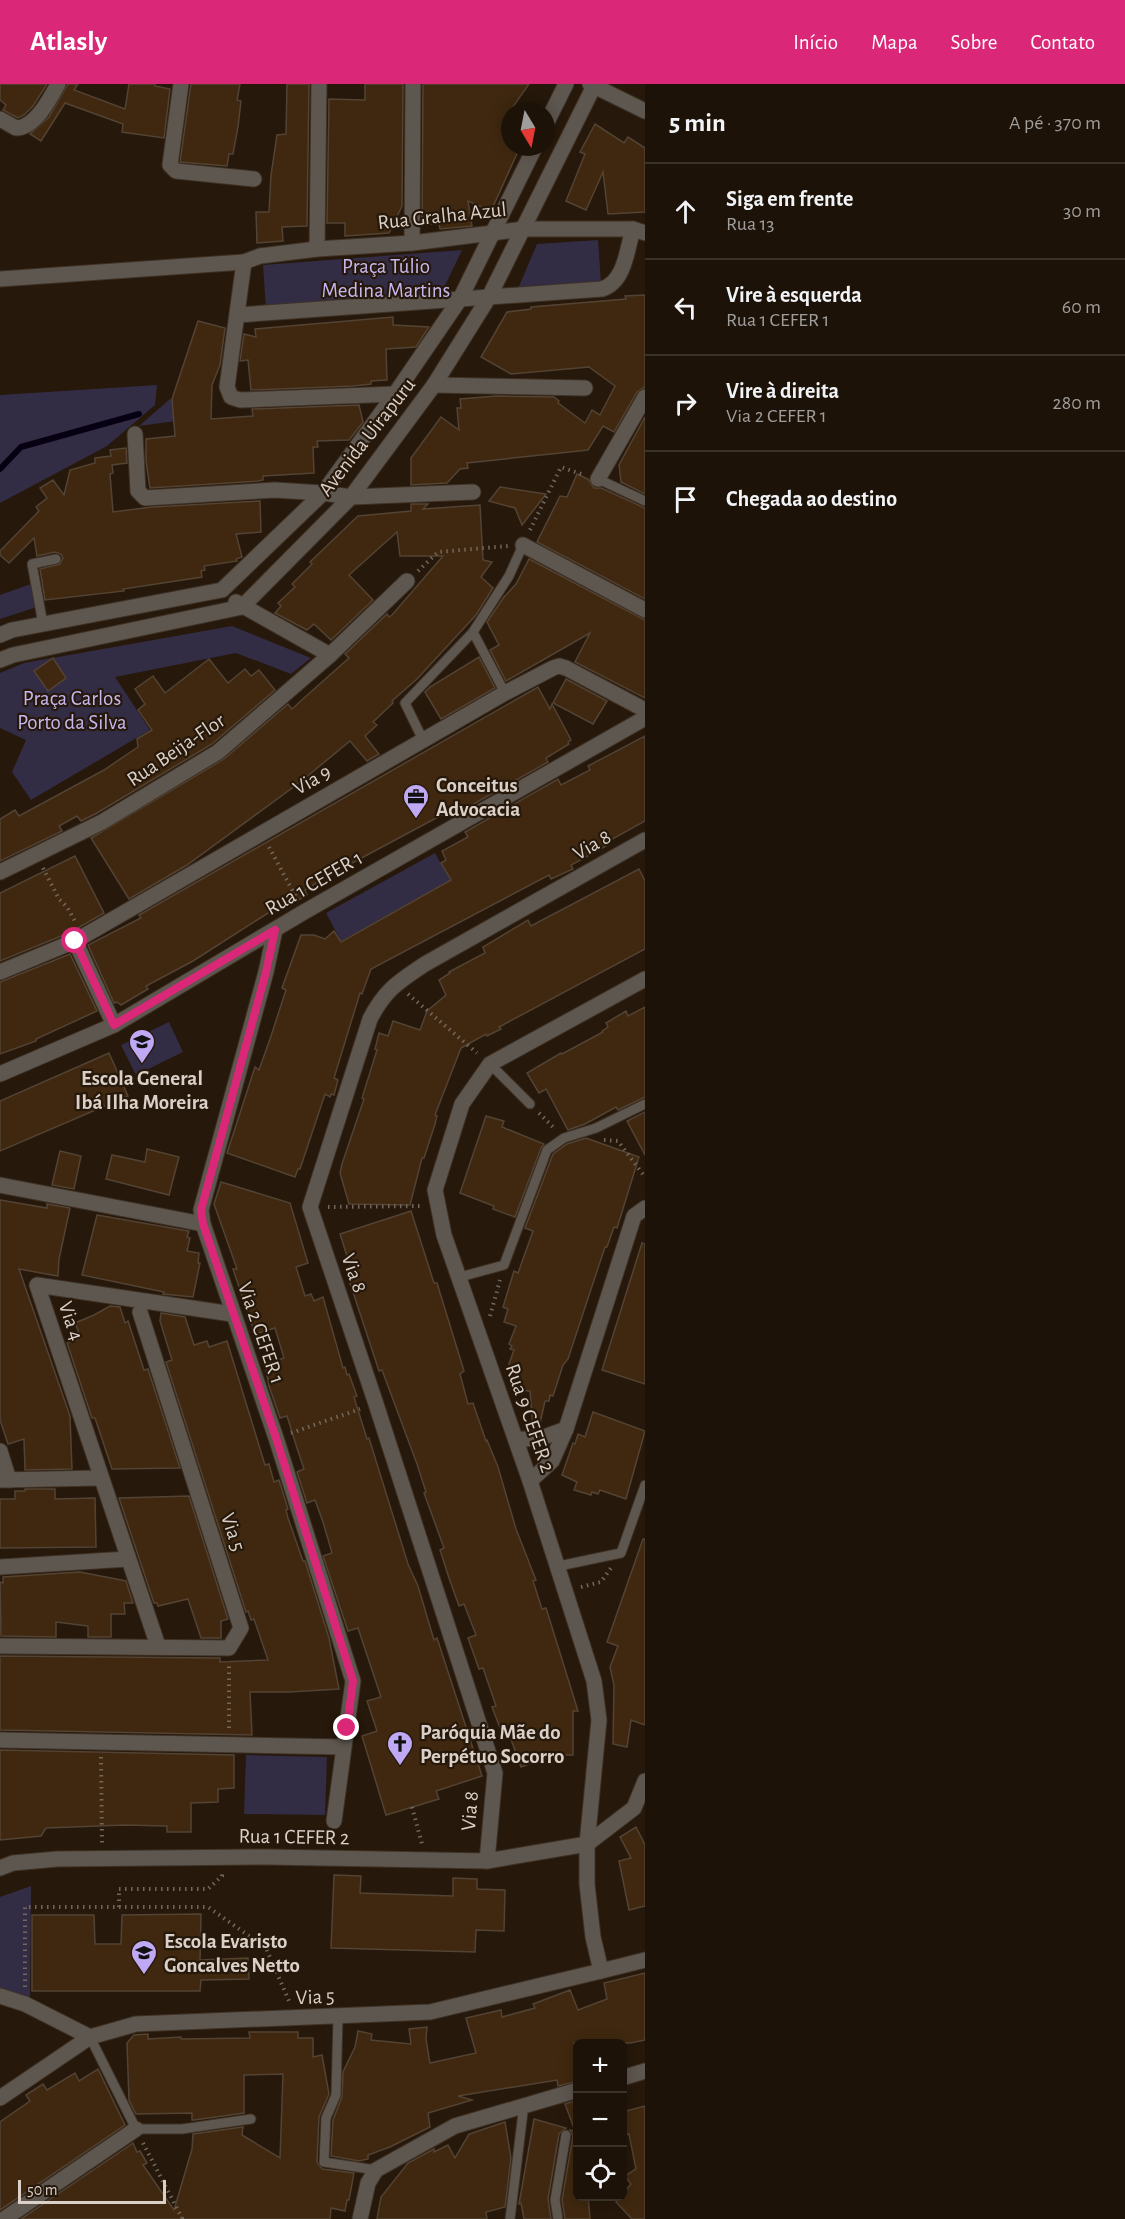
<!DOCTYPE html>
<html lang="pt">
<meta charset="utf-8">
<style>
body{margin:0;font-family:"Alegreya Sans",sans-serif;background:#292016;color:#f1f3f6}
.controls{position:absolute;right:18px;bottom:18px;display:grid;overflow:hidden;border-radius:9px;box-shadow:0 3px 15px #0003}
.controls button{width:54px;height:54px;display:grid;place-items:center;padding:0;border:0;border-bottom:2px solid #3a3229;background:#1c1208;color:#f1f3f6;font:30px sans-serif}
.compass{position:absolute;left:501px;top:18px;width:54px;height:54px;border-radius:50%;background:#1c1208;box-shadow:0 3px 15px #0003;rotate:170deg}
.scale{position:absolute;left:18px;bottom:15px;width:148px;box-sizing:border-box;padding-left:6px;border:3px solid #dad0c8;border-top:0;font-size:16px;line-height:21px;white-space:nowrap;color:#dad0c8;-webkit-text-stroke:4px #26180a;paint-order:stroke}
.stop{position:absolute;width:18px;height:18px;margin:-14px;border:4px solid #db2777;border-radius:50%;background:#fff}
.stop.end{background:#db2777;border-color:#fff;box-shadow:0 2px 6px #0008}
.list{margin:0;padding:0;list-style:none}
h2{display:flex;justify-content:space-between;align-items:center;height:78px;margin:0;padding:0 24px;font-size:26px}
h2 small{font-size:20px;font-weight:400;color:#a09e9c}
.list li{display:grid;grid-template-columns:39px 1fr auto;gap:18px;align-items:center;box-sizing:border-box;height:96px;padding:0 24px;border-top:2px solid #3a3229}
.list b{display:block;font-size:22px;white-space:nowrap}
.list p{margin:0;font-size:20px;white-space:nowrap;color:#a09e9c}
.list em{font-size:20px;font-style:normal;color:#a09e9c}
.icon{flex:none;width:33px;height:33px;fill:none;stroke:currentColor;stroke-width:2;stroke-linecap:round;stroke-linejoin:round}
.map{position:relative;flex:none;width:645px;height:2135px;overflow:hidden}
header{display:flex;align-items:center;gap:36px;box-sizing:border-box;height:84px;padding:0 30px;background:#db2777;color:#fff}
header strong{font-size:28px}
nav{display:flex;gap:33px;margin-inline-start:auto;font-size:21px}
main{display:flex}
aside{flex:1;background:#1c1208}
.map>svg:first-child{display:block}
.green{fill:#332c45}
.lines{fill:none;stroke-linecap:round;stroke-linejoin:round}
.stream{stroke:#060012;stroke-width:6}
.building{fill:#3f280f;stroke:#534334;stroke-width:1.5}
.service-casing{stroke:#3f3225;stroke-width:11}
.minor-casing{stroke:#3f3225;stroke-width:17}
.tertiary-casing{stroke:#3f3225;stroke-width:17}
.path{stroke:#73675c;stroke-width:4;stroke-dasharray:1.5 4.5;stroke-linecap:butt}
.service{stroke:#5e5750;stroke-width:9}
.minor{stroke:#5e5750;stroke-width:15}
.tertiary{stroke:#5e5750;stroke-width:15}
.route{stroke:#db2777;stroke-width:8}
.labels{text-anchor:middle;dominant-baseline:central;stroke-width:4.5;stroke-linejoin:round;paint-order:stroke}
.street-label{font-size:21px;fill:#dad0c8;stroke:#26180a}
.park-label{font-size:21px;fill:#c7b7f0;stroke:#26180a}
.poi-label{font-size:21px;font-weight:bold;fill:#dad0c8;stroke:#26180a;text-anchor:start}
</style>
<header>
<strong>Atlasly</strong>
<nav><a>Início</a><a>Mapa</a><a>Sobre</a><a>Contato</a></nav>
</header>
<main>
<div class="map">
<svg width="645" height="2135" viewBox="0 0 645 2135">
<rect width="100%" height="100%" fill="#26180a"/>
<g class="green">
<path d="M598,156L601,199L517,207L537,160Z"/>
<path d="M462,166L440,212L266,225L263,181Z"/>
<path d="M157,301L155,321L107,362L0,419V311Z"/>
<path d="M170,315L200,316L198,334L139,342Z"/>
<path d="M31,500L37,523L0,535V511Z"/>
<path d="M232,542L311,574L291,590L236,569L115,593L150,646L31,716L12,688L26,656L0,644V589L24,579Z"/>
<path d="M435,769L450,796L341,857L326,829Z"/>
<path d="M169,938L183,968L136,991L121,961Z"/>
<path d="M246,1671L327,1673L325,1731L244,1730Z"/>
<path d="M31,1802L30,1916L0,1905V1813Z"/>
</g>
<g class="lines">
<path class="stream" d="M0,385L21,363L139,330"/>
</g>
<g class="building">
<path d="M0,0H47L33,22L24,31L18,34L3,26L6,21L0,16Z"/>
<path d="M68,0H78L74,6L125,25L129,0H155V2L170,5L164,54L122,48L123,40L65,19L41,57L30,50L49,33Z"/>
<path d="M191,0H240L237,16L241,17L238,43L233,70H229L227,82L180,78Z"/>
<path d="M287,0H309L307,142L282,143L283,157L257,159L256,128H269L271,91L277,51L286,50Z"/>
<path d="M365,0H403L402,122L389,149L345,152V139H327L329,15L365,16Z"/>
<path d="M423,0H529L510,27V63H520L491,127L468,117L472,142L440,145L439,140H422Z"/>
<path d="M595,40L624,59L628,53L645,64V128L608,130L603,88L586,126L566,117L585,70L580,68Z"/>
<path d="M645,211V303L637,308L614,348L603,342L588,366L467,379L468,384L460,385L447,399L411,401V374L441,333L459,346L457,324H461L460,315L496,312L554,313L559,317L558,319L585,339L592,326L600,331L615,302L589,283L511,290L481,273L507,228L531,225V223L626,215L625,212Z"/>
<path d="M393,233V241L429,243L416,263L386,265L387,296L371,297V300L353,302L251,306L248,276L240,277L244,250L256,253L255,245Z"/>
<path d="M198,237L225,244L220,281L212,301L211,335L253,332L252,325L359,321L363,338L349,356L317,357L318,363H313L314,389L263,392V396L258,397L150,404L146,377V355L175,352L172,315Z"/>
<path d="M645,333V410L621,398L619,381Z"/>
<path d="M126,364L127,379L112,381L113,389L110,390L113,428L152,423L260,417L261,448L236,450L242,473L236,475L237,477L204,482L205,486L201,487L202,493L123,505L124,507L45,516L40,485L60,480L63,474L61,470L55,468L37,472L34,454L9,479L0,471V467L39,427L36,423L47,414L40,404L53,396L64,411L70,386L95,379V374L111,372L110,366Z"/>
<path d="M577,390L588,395L594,404H601L645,424V515L537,458L560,412L567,413Z"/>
<path d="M500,403L546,410L522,441L515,424L489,417Z"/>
<path d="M411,420H428L423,425L480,421L483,476L492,478L481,493L493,504L476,531L417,595L392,617L393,619L373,638L377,641L365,652L379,670L367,677L350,657L299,699L187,781L129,815L91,754L224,675L288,620L292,625L304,614L349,574L345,570L387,530L389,533L392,531L443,472H400L397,448L349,491L373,516L331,556L314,540L307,546L275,529L281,522L278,519L295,503L292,500L312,480L310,478L358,432L411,427Z"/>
<path d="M529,475L645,536V614L575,578L590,549L506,597L490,566L499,561L487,538L504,513L516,500Z"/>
<path d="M479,573L495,604L441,635L425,608L430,603Z"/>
<path d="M53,574L66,594L48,607L34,587Z"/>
<path d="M209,575L228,599L245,585L251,592L259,586L275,606L212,660L97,729L81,737L77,732L59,742L62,747L0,777V735L15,726L19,732L104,686L138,663L137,655L152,646L138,626L145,620L135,605L153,592L165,609Z"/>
<path d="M566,595L607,617L593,640L553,619Z"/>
<path d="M538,603L550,625L552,620L571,656L568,658L569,660L546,674L548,678L456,730L453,725L438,733L326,793L305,806L307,811L286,823L279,822L193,877L146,902L148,905L121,921L117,918L114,919L88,861L141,834L139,831Z"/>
<path d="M645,652V737L607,758L608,761L571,781L573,785L551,795L549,791L371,885L362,910L360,909L334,994L338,996L334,1011L331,1010L330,1013L325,1010L300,1085H298L295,1093L227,1069L255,983L259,986L271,952L286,906L282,904L301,851H314L325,855L334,847L341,858L451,796L441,779L446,776L442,767L468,753L465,748L558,695L561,701L590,686L588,682Z"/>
<path d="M75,772L104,829L71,848L0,877V809Z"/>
<path d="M639,785L645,797V865L499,943L501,945L487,952L486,950L461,964L435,1031L437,1032L435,1040L424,1074H422L410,1121L349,1120L340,1089L342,1080L364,1015L362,1014L377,966L375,965L379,949L388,952L393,937L420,946L427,927L446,911L439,896L450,889L449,888L485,869L483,863L528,836L531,842Z"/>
<path d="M70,870L97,927L36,955V957L0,970V898Z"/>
<path d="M645,923V1013L618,1026L616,1023L585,1040L568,1046L546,1005L539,1009L527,989L561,969L562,970L603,948L602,947L608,943L606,939L626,927L628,932Z"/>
<path d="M109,969L128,1012L0,1067V1017Z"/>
<path d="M645,1028V1071L627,1037Z"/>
<path d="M486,1032L504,1037L502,1043L544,1060L541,1064L515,1133L493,1125L494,1122L460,1109Z"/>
<path d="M586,1054L639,1073L617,1144L614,1143L607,1163H605L568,1275L563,1281L553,1312L550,1311L549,1317H545L539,1344H533L530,1307L519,1306L517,1294L514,1295L509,1280L514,1266L510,1265L512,1262L509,1260L516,1242L504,1238L508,1225L503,1223L514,1187L518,1189L533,1147L525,1144L553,1070L567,1060Z"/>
<path d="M147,1065L179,1073L169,1111L106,1095L112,1071L145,1078Z"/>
<path d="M60,1067L81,1072L74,1105L52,1101Z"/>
<path d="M221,1098L290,1119L308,1179L296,1183L305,1212L311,1210L314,1217L323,1213L343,1284L345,1283L347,1291L349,1290L357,1312L354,1313L367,1355L369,1354L408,1480L418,1502L434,1556L437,1554L482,1692L436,1707L439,1715L386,1731L362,1652L377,1647L367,1617L381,1613L358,1544L348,1547L323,1472L332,1469L323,1438L315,1416L307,1419L297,1388L304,1385L296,1361L287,1332L280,1334L269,1302L265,1280L284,1274L275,1244L255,1250L233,1185H237L214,1120Z"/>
<path d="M0,1116L47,1124V1120L70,1124L59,1175L58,1192L19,1185L70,1332L72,1385L25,1386L24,1355L8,1360L0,1336Z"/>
<path d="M411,1127L434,1199H437L464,1287L460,1290L468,1320L473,1319L486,1357L487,1356L498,1383L516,1445L536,1496L533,1497L542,1525L546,1524L578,1627H573V1671H554L521,1683L508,1647L502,1649L492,1623L496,1622L483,1584L479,1585L468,1554L476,1551L464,1520L459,1522L449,1494L440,1466L444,1464L424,1409L426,1408L417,1380L382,1286L379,1287L348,1193L353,1191L340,1150Z"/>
<path d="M97,1131L189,1147L187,1153L190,1154L187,1167L199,1169L198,1179H200L193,1213L163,1210L164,1208L82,1191Z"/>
<path d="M642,1159L645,1160V1300L602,1286Z"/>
<path d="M110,1222L120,1223L125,1239L128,1237L144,1286L148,1285L180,1384L112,1385L95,1334H92L67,1259L81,1254L75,1239L94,1231Z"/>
<path d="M161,1229L185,1233L194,1261L207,1257L209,1263L227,1257L265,1381L269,1380L274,1398L279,1396L288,1425L286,1426L288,1434L303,1477H305L329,1554L339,1605L289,1608H250L252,1651L0,1646V1572L220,1574V1578L268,1576L254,1535L251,1536L248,1527L246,1528L166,1278L172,1276L160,1237Z"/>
<path d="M593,1328L645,1347L626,1415L600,1406L598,1410L592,1408L591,1411L574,1406L577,1398L562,1391L573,1359L575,1360L578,1350L585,1353Z"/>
<path d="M25,1405H55V1415L95,1414L96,1463L0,1464V1415H15V1407H25Z"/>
<path d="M189,1412L228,1535L221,1537V1554H201L188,1515L158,1522L157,1519H154L119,1414Z"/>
<path d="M643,1455H645V1641L631,1636L627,1663L613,1660L614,1601L610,1583L618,1562L607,1558Z"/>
<path d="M80,1488L126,1497L133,1519H124L125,1530H111V1553H88V1542L56,1538V1553L1,1552L0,1498L3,1499V1493Z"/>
<path d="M0,1666L234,1671V1704L218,1705V1718L191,1719V1748H167V1742L124,1741L46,1744L41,1752L0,1756Z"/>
<path d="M636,1743L645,1761V1822L629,1826L619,1777L631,1774L620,1753Z"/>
<path d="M334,1791L361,1792L360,1809L453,1812V1794L477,1795V1805L505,1806L504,1847L476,1846L475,1868L331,1864Z"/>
<path d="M201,1830L200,1876L248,1874L249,1895L201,1896L200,1907H32V1831H94L95,1860H121L122,1831Z"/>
<path d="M645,1889V1956L630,1959H574L578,1974V1997L558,2002L557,1996L458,2012L472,2016L428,2029L430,2043L390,2063L368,2071V2075L359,2077L331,2072L333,2036L342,2013L343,1988L355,1963L358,1947L372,1950L371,1956L411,1960L409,1945L427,1943L426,1955L430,1979L476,1969L466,1934L501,1926L502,1933L535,1924L533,1920L570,1906L578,1926L607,1915L604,1899Z"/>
<path d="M249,1948H298V1954H313V1973L322,1971L329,2010L319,2033L317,2078L322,2085L354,2089L349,2116H347L345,2127L331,2124L330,2135H21L133,2059L137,2068L140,2067L147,2079L143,2081L174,2126L192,2065L193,2050L243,2043L242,2051L280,2074L283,1990L244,1991V2029L194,2036H192V2029L136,2030L129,2016L127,1959L134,1951L148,1950V1955L181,1953V1955L250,1954Z"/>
<path d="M98,1985L125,2041L0,2126V2038L30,2017L26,2011L43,2000L47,2006L75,1989L79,1997Z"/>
<path d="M578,2016V2112H588L590,2135H565L562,2116L573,2052L570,2046L575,2047L565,2020Z"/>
<path d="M645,2022V2135H632L616,2118L631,2100L625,2092L636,2085L629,2050L622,2052V2028Z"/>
<path d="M534,2035L566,2044L559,2050L548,2115L551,2135H524L521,2119L519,2120Z"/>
<path d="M505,2038L511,2074L505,2123L486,2128L487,2135H377L381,2113L408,2079L434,2065V2068L448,2061L455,2074L469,2050Z"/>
</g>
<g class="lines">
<defs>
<g id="service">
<path d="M598,395L645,417"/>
<path d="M43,540L32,480L56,475"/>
<path d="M473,548L505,609"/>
<path d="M423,656L405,619L473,548L509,492L523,461"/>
<path d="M490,980L530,1020"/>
<path d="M460,1193L504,1181L547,1066L564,1054L596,1044L645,1020"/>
<path d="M559,1482L621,1469L645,1401"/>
<path d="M338,1933L336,2011L326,2034L324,2078L376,2086"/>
<path d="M90,1953L136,2045H182L251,2035"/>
<path d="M510,2135L524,2020"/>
<path d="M558,2135L555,2116L566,2051"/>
</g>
<g id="minor">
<path d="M181,0L170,81L176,87L254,95"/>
<path d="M590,0L645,27"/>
<path d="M0,35L16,44C35,44 50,15 58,0"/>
<path d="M546,40L566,0"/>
<path d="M412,159L413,0"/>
<path d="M317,165L319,0"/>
<path d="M0,195L244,178"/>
<path d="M237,231L602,205C625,198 627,165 633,145"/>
<path d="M434,301L585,304"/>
<path d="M395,310L240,316L231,313L227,303L244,178L260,172L317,165L412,159L524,145H633L645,149"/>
<path d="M135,350L138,407L145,414L275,406L323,409L351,413L473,408"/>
<path d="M598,395L645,313"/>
<path d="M523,461L645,526"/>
<path d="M236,518L330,571"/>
<path d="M0,551L12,546L222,506L323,409L395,310L460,215L535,63"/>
<path d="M0,576L13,571L242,523L351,413L434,301L489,213L595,0"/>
<path d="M0,788L102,738L218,668L330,571L407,497"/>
<path d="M275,846L266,888L201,1126L203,1140L276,1354L353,1597L334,1737"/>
<path d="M75,857L114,941"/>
<path d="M0,888L75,857L505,609L553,584L559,582L566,584L645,626"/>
<path d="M0,1101L203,1140"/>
<path d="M516,1356L544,1353L566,1345"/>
<path d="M0,1367L9,1396"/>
<path d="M0,1396L100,1394"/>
<path d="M530,1397L552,1377L566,1345L634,1132L645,1124"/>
<path d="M0,1483L128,1475"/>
<path d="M0,1562L229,1564L241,1544L140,1228"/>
<path d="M158,1562L37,1201L232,1230"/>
<path d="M0,1656L343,1663"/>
<path d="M587,1760L634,1724L645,1697"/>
<path d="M487,1777L495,1689L376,1320L310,1123L370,935C385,906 398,898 425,880L645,756"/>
<path d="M0,1912L25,1920L90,1953"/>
<path d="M622,1994L645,1987"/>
<path d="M0,2014L90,1953L136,1940L430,1928L601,1887"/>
<path d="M4,2135L136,2045"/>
<path d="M360,2135L368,2099L376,2086L455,2042L578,2006"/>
</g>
<g id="tertiary">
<path d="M645,895L490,980L462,1020L435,1106L444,1151L530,1397L594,1597L599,1636L587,1760V1800L593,1853L601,1887L645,1876"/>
<path d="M0,990L114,941L304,828L645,634"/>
<path d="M0,1784L13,1779L57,1775L267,1773L487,1777L587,1760"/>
</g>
</defs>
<use href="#service" class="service-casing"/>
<use href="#minor" class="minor-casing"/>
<use href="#tertiary" class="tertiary-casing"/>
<g class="path">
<path d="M530,446L561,383L584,391"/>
<path d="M418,487L438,468L508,462"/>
<path d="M269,763L297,815"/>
<path d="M43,784L59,815L67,823L76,839"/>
<path d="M408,910L477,969"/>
<path d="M539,1029L555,1045"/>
<path d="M604,1056L618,1057L645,1093"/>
<path d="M328,1123L423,1122"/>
<path d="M490,1232L500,1196"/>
<path d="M291,1349L360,1325"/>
<path d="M581,1503L601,1498L611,1484"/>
<path d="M229,1644V1579"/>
<path d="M101,1673L102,1759"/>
<path d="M412,1723L422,1760"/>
<path d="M119,1823V1805H208L222,1792V1789"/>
<path d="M25,1903V1823H208L266,1864L289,1917"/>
<path d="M143,2059L182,2134L180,2135"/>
</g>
<use href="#service" class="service"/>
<use href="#minor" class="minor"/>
<use href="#tertiary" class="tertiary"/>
</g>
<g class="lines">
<path class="route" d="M75,857L114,941L275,846L266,888L201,1126L203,1140L276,1354L353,1597L347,1644"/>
</g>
<defs>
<symbol id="office-pin" viewBox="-11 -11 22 30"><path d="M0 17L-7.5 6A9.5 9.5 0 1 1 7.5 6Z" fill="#bfa9f4" stroke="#26180a"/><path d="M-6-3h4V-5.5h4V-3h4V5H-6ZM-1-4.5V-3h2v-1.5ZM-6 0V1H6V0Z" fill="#111"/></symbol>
<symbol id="school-pin" viewBox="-11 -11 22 30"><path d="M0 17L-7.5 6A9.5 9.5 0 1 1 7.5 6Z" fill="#bfa9f4" stroke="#26180a"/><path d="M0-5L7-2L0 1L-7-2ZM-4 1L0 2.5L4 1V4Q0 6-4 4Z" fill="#111"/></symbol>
<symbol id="church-pin" viewBox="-11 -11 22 30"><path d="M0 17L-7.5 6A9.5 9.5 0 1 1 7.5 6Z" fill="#bfa9f4" stroke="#26180a"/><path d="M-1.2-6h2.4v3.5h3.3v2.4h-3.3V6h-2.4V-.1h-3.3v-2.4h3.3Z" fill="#111"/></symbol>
</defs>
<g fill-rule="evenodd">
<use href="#office-pin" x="401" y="698" width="30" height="40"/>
<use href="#school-pin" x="127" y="943" width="30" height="40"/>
<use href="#church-pin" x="385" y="1645" width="30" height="40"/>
<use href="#school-pin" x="129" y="1854" width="30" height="40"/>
</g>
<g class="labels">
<g class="street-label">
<text transform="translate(442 132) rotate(-6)">Rua Gralha Azul</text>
<text transform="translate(367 353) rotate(-52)">Avenida Uirapuru</text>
<text transform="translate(176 666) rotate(-34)">Rua Beija-Flor</text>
<text transform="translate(312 696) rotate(-30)">Via 9</text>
<text transform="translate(592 761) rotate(-30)">Via 8</text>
<text transform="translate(314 799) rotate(-30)">Rua 1 CEFER 1</text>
<text transform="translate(354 1189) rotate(71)">Via 8</text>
<text transform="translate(71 1237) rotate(72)">Via 4</text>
<text transform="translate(261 1249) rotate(71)">Via 2 CEFER 1</text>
<text transform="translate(530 1334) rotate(71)">Rua 9 CEFER 2</text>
<text transform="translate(233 1448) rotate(72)">Via 5</text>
<text transform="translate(470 1727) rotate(-85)">Via 8</text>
<text transform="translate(294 1753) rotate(1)">Rua 1 CEFER 2</text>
<text transform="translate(315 1913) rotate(-2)">Via 5</text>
</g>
<g class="park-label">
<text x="386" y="182">Praça Túlio<tspan x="386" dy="24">Medina Martins</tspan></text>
<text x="72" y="614">Praça Carlos<tspan x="72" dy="24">Porto da Silva</tspan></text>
</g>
<g class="poi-label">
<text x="436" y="701">Conceitus<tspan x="436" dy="24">Advocacia</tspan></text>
<text x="142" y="994" text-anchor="middle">Escola General<tspan x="142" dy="24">Ibá Ilha Moreira</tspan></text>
<text x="420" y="1648">Paróquia Mãe do<tspan x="420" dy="24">Perpétuo Socorro</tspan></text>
<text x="164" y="1857">Escola Evaristo<tspan x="164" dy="24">Goncalves Netto</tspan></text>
</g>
</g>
</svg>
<div class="controls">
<button>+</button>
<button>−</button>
<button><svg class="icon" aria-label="locate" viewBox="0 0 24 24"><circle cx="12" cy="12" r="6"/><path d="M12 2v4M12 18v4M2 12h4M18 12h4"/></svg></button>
</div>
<svg class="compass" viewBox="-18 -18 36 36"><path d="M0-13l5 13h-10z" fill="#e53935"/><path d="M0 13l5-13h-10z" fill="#a09e9c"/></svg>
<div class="scale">50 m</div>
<div class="stop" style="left:75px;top:857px"></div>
<div class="stop end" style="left:347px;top:1644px"></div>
</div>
<aside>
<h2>5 min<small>A pé · 370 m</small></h2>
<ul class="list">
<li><svg class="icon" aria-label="ahead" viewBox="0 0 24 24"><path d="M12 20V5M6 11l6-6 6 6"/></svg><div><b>Siga em frente</b><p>Rua 13</p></div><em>30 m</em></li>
<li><svg class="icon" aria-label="left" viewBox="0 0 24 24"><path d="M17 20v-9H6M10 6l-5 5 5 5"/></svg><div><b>Vire à esquerda</b><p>Rua 1 CEFER 1</p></div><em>60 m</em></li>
<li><svg class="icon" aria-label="right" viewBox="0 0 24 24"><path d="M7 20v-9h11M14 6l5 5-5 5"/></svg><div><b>Vire à direita</b><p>Via 2 CEFER 1</p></div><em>280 m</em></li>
<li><svg class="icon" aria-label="arrive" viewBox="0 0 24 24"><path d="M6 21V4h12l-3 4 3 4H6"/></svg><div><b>Chegada ao destino</b></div></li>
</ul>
</aside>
</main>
